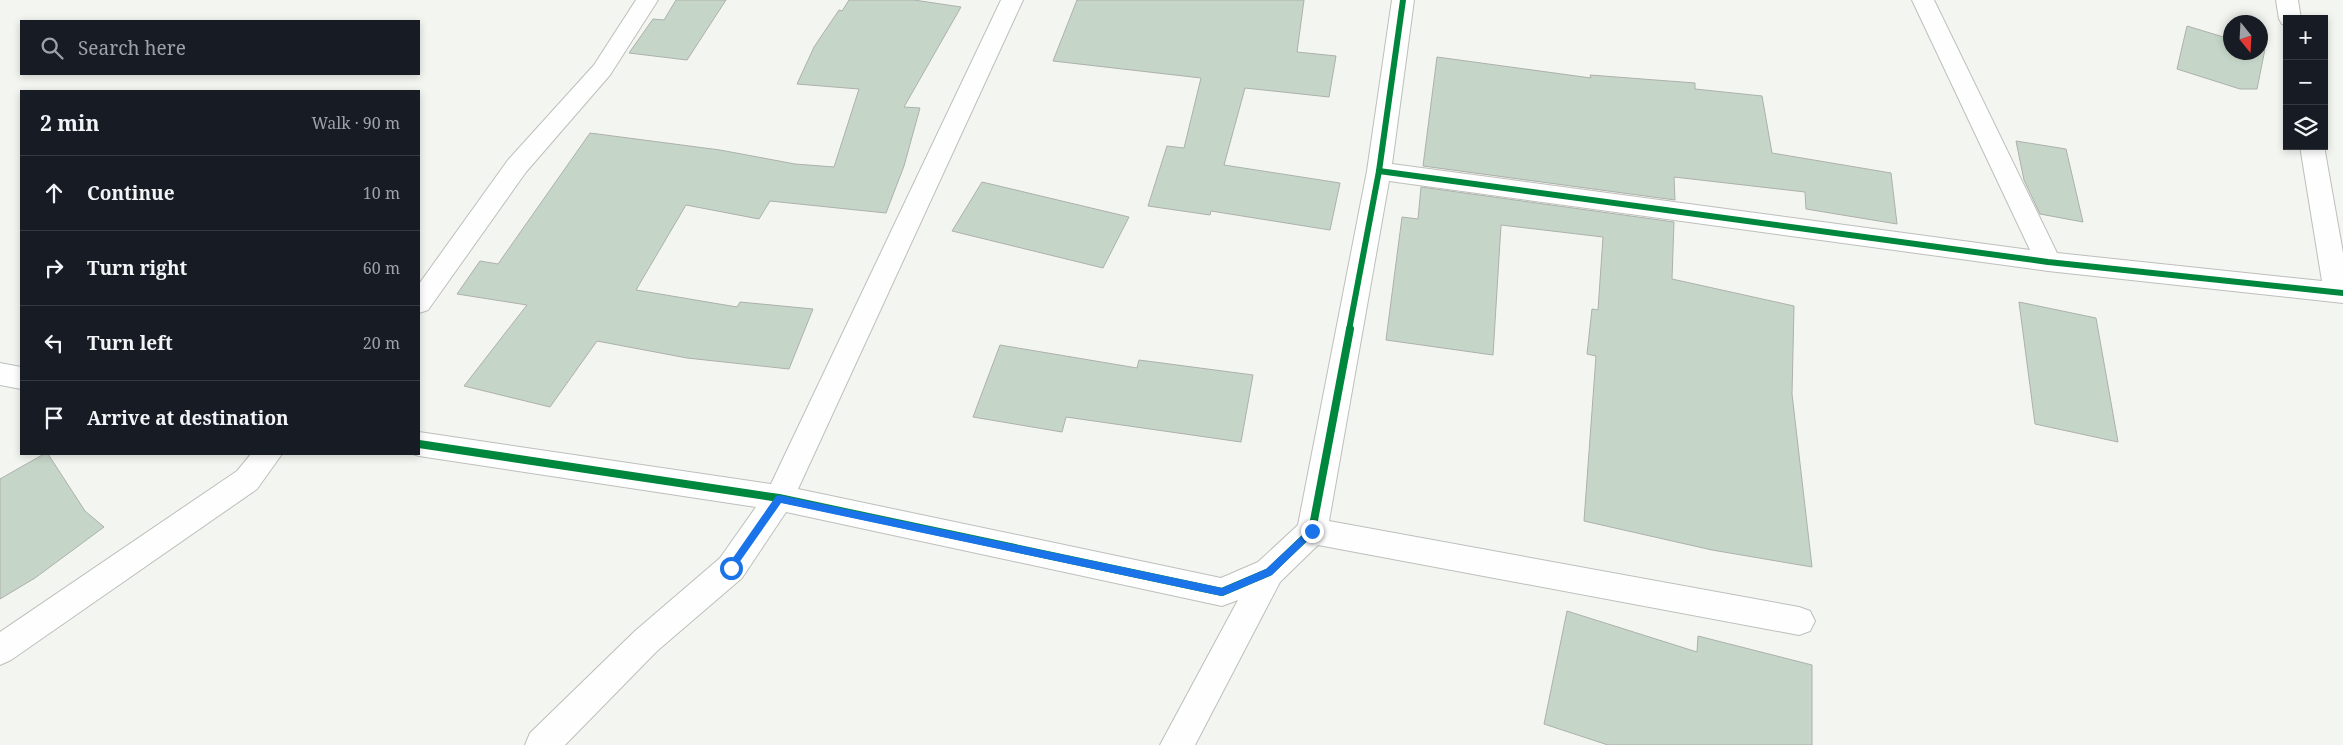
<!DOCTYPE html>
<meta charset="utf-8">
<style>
body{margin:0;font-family:"Noto Serif",serif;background:#242831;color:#f1f3f6}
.controls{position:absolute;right:15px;top:15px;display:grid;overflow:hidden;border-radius:0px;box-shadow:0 2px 8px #0003}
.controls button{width:45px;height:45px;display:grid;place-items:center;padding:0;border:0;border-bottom:1px solid #363941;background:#171b24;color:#f1f3f6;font:25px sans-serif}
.compass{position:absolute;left:2223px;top:15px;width:45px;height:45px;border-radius:50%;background:#171b24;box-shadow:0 2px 8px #0003;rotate:162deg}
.stop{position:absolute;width:15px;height:15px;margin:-11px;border:4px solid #1a73e8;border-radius:50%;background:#fff}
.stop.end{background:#1a73e8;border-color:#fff;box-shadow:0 1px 5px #0008}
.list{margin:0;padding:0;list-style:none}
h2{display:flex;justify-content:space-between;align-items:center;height:65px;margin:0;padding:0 20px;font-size:21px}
h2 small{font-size:16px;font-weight:400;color:#9ea1a6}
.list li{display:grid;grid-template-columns:32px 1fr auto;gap:15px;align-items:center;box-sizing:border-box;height:75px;padding:0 20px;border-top:1px solid #363941}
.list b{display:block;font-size:19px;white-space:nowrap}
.list em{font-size:16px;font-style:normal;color:#9ea1a6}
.icon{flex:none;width:28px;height:28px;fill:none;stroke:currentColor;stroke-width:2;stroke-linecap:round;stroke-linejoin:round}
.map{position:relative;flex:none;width:2343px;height:745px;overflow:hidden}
.search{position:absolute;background:#171b24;box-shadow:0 2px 8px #0003;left:20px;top:20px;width:400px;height:55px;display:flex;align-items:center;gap:12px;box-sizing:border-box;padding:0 18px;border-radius:0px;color:#9ea1a6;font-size:19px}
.panel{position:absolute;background:#171b24;box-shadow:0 2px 8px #0003;left:20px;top:90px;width:400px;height:365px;border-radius:0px}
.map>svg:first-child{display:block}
.building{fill:#c5d6c8;stroke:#adb0ac}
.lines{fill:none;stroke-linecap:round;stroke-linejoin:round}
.street-casing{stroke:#bebfbc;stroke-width:2}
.street{fill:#fdfefd;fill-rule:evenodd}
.cycleway-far1-casing{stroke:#fff;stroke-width:9}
.cycleway-casing{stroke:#fff;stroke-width:11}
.cycleway-far1{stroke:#00873e;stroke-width:6}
.cycleway{stroke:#00873e;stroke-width:8}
.route{fill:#1a73e8}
</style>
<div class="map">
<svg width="2343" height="745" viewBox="0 0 2343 745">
<rect width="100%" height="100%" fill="#f3f5f0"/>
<g class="building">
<path d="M676,0H726L687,60L629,53L653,19L664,20Z"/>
<path d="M849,0H914L961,7L904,107L920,108L904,166L886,213L770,201L759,219L686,205L636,290L737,307L740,302L813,309L789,369L687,358L597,341L550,407L464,386L527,305L457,294L480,261L498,264L590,133L720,150L795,164L834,167L859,89L797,84L814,47L839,10L842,11Z"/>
<path d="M1077,0H1304L1297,52L1336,56L1329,97L1245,88L1224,165L1340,183L1330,230L1211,211L1210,215L1148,206L1167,146L1184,148L1201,78L1053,61Z"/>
<path d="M2187,26L2230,39V52H2260V48L2265,49L2257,89H2240L2177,69Z"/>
<path d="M1437,57L1591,78L1590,75L1695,83V89L1762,96L1772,153L1891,173L1897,224L1806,209L1805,192L1674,177L1675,200L1423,166Z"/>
<path d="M2016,141L2066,149L2083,222L2040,214L2024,180Z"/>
<path d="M982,182L1129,217L1103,268L952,231Z"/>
<path d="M1421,187L1674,222L1672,279L1794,306L1792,394L1812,567L1712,550L1584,521L1596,356L1587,354L1592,309L1598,310L1603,237L1501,225L1493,355L1386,340L1402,217L1418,219Z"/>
<path d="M2019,302L2096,318L2118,442L2035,424Z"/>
<path d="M1000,345L1137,368L1139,360L1253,375L1241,442L1066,417L1062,432L973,417Z"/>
<path d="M44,454H48L85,511L104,527L35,578L0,599V479Z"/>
<path d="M1567,611L1697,652L1698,636L1812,665V745H1608L1544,724Z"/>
</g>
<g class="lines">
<defs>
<g id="street">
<path d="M636,0H658L610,75L526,172L428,310L419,313V284L508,160L594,65Z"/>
<path d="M1001,0H1023L798,489L1221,578L1258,562L1298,525L1367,171L1392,0H1414L1392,164L2030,250L1912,0H1934L2057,253L2322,281L2300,146H2324L2343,253V303L2048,271L1389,181L1329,521L1799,607L1810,611L1815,621L1810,631L1799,635L1318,545L1280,582L1195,745H1160L1238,600L1222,606L786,512L742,578L657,651L565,745H525L530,733L635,631L720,558L756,507L419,456L413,454H419V432L771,484Z"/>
<path d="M2276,0H2298L2301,19H2287V25L2282,24L2279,19Z"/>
<path d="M0,363L21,367V389L0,385Z"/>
<path d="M251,454H282L257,489L11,660L0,665V632L237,471Z"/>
</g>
</defs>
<use href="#street" class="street-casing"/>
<use href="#street" class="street"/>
<defs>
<g id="cycleway-far1">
<path d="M1379,171L2048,262L2343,293"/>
<path d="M1349,330L1379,171L1403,0"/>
</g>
<path id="cycleway" d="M419,444L779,498L1222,592L1269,572L1312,531L1350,329"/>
</defs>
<use href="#cycleway-far1" class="cycleway-far1-casing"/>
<use href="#cycleway" class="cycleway-casing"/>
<use href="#cycleway-far1" class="cycleway-far1"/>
<use href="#cycleway" class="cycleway"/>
</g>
<path class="route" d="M779,495L1222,588L1266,569L1309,529H1316L1317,531L1272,575L1222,596L781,503L734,570H728V565L776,496Z"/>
</svg>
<div class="controls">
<button>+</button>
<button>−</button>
<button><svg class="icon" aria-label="layers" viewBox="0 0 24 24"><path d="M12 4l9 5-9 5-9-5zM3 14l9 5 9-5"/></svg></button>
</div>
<svg class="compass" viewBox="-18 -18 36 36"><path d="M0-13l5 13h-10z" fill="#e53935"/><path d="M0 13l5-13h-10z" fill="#9ea1a6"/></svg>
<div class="stop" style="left:731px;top:568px"></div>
<div class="stop end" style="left:1312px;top:531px"></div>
<div class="search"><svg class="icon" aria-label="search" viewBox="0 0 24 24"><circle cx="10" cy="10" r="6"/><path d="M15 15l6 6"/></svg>Search here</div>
<section class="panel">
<h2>2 min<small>Walk · 90 m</small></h2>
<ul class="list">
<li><svg class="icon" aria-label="ahead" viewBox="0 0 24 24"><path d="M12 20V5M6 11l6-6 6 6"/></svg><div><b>Continue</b></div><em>10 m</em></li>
<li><svg class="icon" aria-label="right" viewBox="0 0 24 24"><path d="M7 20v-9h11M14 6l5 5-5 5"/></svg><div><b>Turn right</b></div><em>60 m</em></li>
<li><svg class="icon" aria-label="left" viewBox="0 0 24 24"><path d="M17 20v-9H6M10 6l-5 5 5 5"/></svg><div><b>Turn left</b></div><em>20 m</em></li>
<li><svg class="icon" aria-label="arrive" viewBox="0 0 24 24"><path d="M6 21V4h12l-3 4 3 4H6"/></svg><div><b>Arrive at destination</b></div></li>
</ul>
</section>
</div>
